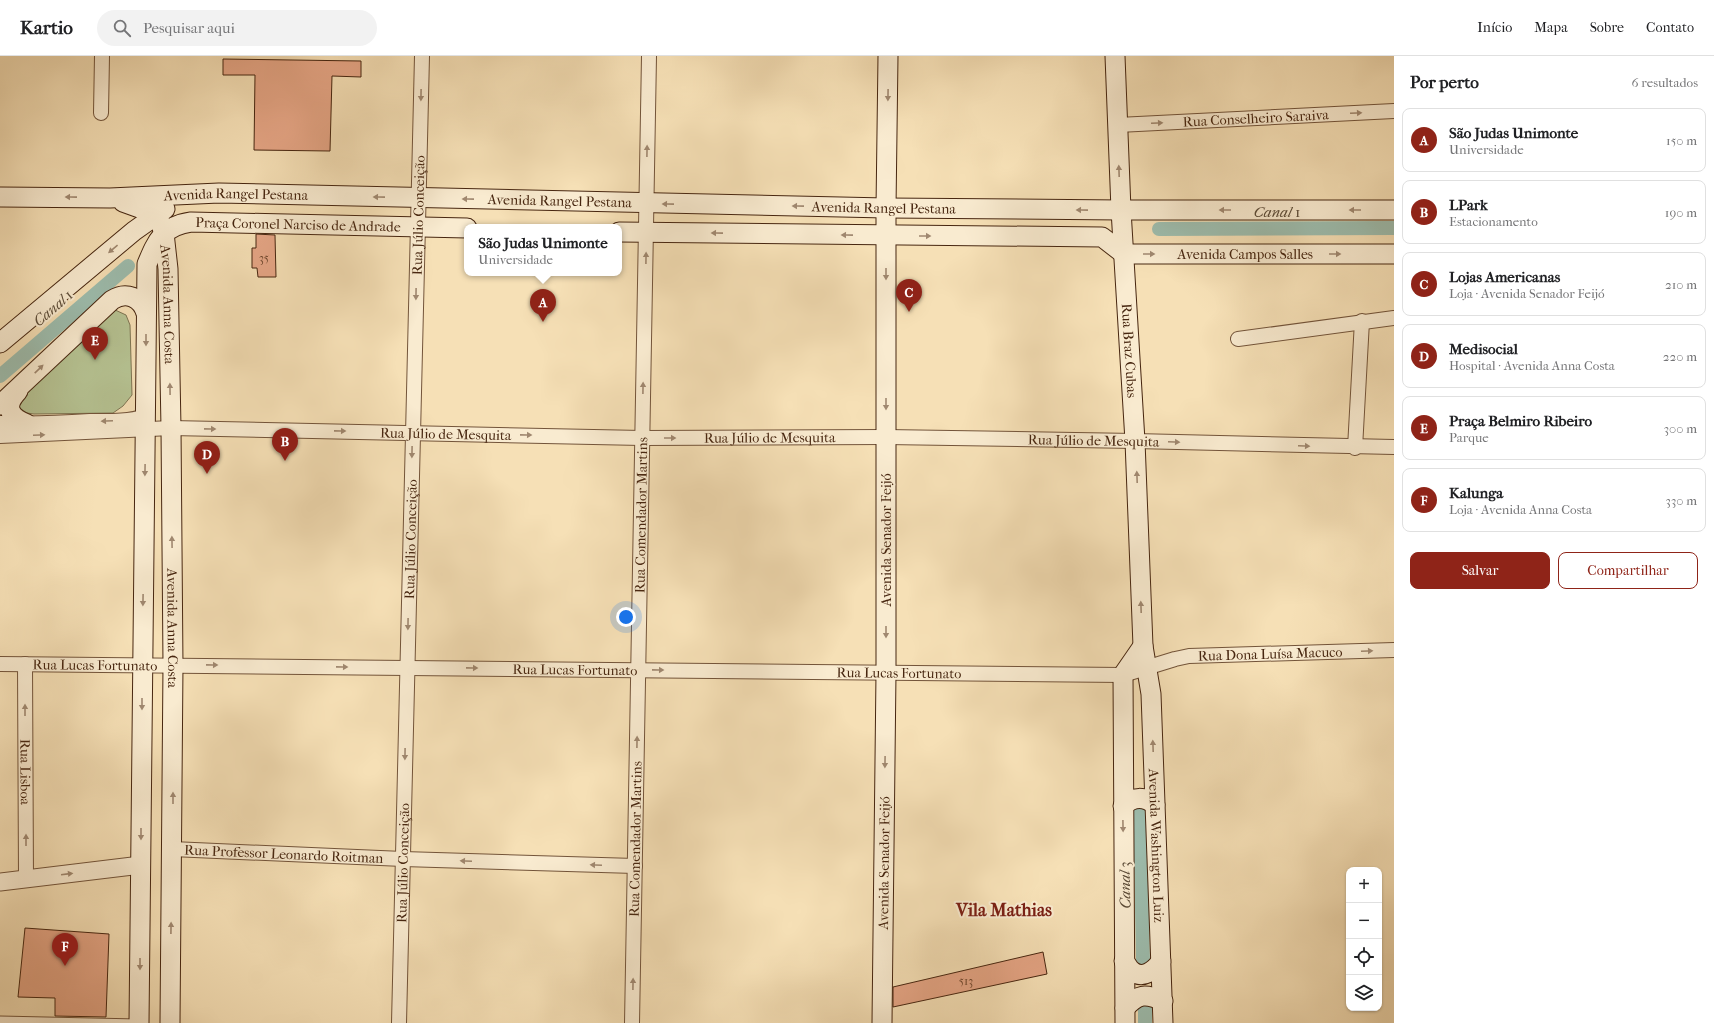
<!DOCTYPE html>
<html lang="pt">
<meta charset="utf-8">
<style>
body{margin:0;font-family:"IM FELL French Canon",serif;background:#f2f2f2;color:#202124}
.controls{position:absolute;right:12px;bottom:12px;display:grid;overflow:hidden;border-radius:8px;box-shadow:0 1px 3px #0004}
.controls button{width:36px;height:36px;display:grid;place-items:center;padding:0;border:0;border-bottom:1px solid #e0e0e0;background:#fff;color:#202124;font:20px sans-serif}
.you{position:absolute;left:626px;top:561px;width:14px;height:14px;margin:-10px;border:3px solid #fff;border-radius:50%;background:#1a73e8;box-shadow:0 0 0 6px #1a73e833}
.badge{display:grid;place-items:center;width:26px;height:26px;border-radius:50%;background:#8f2418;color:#fff;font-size:13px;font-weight:700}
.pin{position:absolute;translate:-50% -33px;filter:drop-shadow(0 1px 2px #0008)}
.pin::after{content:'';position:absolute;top:21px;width:14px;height:12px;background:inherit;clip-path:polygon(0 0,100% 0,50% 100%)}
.popup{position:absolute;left:464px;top:168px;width:158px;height:52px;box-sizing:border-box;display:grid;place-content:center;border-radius:8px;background:#fff;filter:drop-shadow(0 1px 3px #0005);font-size:13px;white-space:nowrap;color:#757577}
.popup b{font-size:15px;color:#202124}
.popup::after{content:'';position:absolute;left:50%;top:100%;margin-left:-8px;border:8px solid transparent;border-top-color:#fff}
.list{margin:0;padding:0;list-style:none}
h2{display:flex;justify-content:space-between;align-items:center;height:52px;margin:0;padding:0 16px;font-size:17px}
h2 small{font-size:13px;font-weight:400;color:#757577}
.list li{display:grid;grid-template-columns:26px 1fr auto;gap:12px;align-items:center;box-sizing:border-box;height:64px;margin:0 8px 8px;padding:0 8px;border:1px solid #e0e0e0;border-radius:8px}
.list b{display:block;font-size:15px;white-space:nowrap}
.list p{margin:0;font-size:13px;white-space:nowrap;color:#757577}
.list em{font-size:13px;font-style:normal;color:#757577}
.actions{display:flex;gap:8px;padding:12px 16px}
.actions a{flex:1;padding:9px 0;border:1px solid #8f2418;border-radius:8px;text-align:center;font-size:14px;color:#8f2418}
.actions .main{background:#8f2418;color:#fff}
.icon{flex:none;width:22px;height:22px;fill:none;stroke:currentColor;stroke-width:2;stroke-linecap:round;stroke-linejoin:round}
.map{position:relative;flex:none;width:1394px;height:967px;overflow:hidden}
header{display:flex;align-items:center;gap:24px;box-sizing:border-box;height:56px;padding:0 20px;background:#fff;border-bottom:1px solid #e0e0e0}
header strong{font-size:19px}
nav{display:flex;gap:22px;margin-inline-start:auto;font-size:14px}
.search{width:280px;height:36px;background:#f2f2f2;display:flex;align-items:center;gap:10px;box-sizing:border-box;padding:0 14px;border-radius:22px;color:#757577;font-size:15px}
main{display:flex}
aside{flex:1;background:#fff}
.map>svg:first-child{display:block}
.green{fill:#b6c393;stroke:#7e7452}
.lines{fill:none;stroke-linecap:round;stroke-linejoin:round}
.canal{stroke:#9dbdae;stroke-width:14}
.building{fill:#e5a585;stroke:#472610}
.service-casing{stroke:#73543a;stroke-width:9}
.minor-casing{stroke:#73543a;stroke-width:16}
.tertiary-casing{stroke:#73543a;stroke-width:19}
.secondary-casing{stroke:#472610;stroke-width:21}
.service{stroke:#f9ebd0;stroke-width:7}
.minor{stroke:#f9ebd0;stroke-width:14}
.tertiary{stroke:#f9ebd0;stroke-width:17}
.secondary{stroke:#f9ebd0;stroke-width:19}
.oneway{fill:#a08870}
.labels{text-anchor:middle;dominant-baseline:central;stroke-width:4;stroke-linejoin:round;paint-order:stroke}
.number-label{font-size:12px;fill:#6e462d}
.street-label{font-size:14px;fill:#472610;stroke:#f9ebd0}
.water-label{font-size:15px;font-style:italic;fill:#5c4c38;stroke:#f9ebd0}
.district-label{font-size:18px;font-weight:bold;fill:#7a1f14;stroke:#f9ebd0}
</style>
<header>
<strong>Kartio</strong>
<div class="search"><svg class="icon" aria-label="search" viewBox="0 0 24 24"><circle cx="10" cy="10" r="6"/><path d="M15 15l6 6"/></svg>Pesquisar aqui</div>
<nav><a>Início</a><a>Mapa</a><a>Sobre</a><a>Contato</a></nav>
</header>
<main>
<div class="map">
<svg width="1394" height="967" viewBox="0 0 1394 967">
<rect width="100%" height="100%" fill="#f6e0b6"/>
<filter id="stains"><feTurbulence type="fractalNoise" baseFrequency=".005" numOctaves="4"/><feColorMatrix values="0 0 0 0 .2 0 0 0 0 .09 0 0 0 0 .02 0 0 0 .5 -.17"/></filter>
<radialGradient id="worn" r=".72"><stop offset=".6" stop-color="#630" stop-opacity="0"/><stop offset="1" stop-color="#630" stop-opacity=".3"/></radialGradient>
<path class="green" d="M113,253L126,259L130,269L132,339L123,350L113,357L34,358L20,356L14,346Z"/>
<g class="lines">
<g class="canal">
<path d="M1159,173L1394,172"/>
<path d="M0,320L128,210"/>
<path d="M1140,752L1143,905"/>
<path d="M1145,951V967"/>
</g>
</g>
<g class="building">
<path d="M223,3L361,5V21L332,20L330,95L254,94L255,19H223Z"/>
<path d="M256,178L275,179L276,221H258L257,212H252V192H256Z"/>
<path d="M25,872L109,878L106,961L55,960V942L18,941Z"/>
<path d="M1043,896L1047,918L893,951V931Z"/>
</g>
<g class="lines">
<defs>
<path id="service" d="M0,964L138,967"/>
<g id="minor">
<path d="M101,57L102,0"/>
<path id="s1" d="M1118,69L1394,55"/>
<path d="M1238,283L1394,262"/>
<path d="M0,367C30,368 60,367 90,365C108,365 128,366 145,360"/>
<path id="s2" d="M0,380L171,372L642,382L886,381L1135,385L1394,391"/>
<path d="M1355,392L1362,265"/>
<path id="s3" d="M0,608L1123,619L1175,603L1189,600L1394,594"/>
<path id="s4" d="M25,608L26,823"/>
<path id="s5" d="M172,793L403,803L635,810"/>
<path id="s6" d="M399,967L422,0"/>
<path id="s7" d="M632,967L649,0"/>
</g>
<path id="tertiary" d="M0,826L141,809"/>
<g id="secondary">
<path id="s8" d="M1115,0L1121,154L1135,385L1143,590L1151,638L1163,967"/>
<path id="s9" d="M0,141L110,142L219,137L886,152L1121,154H1394"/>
<path id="s10" d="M123,146L148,155L160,166L164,177L168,213L171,372L173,609L170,967"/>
<path id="s11" d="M619,176L1102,181L1124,198H1394"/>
<path d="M0,287L134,175L165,153"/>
<path d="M18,335C4,350 8,360 27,368"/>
<path d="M0,349L112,244C126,235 141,241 146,257"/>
<path d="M1123,750C1133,740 1145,740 1155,749"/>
<path d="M1124,905C1127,908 1129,913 1132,915C1143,924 1155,914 1161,905"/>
<path d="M1125,952C1138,938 1145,937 1163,945"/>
<path id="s12" d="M139,967L147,208C157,184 163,170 191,166L467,172"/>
<path id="s13" d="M882,967L886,617V152L888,0"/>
<path d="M1125,967L1123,619L1143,590"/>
</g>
</defs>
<use href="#service" class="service-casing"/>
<use href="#minor" class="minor-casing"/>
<use href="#tertiary" class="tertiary-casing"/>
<use href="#secondary" class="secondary-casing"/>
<use href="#service" class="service"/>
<use href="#minor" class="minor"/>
<use href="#tertiary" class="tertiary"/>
<use href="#secondary" class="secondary"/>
</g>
<defs><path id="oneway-solid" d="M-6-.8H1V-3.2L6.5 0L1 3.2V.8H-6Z"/></defs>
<g class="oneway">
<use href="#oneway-solid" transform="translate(421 39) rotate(91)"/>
<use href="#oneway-solid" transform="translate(888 39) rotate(91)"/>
<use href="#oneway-solid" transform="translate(1356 57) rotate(-3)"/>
<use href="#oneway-solid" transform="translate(1157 67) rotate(-3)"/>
<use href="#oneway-solid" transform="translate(647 95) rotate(-89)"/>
<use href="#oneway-solid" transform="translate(1119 115) rotate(-92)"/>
<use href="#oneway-solid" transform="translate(71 141) rotate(-179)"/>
<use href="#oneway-solid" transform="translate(379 141) rotate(-179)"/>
<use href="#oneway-solid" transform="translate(468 143) rotate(-179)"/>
<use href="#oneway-solid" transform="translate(668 148) rotate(-179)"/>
<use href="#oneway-solid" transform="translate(798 150) rotate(-179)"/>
<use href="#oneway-solid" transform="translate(1082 154) rotate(-179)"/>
<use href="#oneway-solid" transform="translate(1225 154) rotate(180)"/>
<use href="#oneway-solid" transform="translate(1355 154) rotate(180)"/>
<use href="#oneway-solid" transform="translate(717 177) rotate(-179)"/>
<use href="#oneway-solid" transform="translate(847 179) rotate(-179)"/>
<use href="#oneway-solid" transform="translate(925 180)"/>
<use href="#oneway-solid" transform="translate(113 193) rotate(140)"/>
<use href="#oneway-solid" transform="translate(1149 198)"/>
<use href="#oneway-solid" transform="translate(1335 198)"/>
<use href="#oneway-solid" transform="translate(646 202) rotate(-89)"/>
<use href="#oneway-solid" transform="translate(886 218) rotate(90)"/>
<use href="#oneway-solid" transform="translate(416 238) rotate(91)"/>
<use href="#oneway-solid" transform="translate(146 284) rotate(90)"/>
<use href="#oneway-solid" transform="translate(39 313) rotate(-44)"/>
<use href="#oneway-solid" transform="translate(643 332) rotate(-89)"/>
<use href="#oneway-solid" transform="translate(170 333) rotate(-91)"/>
<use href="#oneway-solid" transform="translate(886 348) rotate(90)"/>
<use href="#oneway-solid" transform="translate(107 365) rotate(178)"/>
<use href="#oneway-solid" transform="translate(210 373) rotate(1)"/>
<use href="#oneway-solid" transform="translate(340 375) rotate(1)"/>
<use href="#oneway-solid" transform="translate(39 379) rotate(-2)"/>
<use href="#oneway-solid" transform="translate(526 379) rotate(1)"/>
<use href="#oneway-solid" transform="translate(670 382)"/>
<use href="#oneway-solid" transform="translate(1174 386) rotate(2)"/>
<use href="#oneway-solid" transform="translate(1304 390) rotate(2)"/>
<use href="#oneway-solid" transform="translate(412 396) rotate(91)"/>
<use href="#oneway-solid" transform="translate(145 414) rotate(91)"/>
<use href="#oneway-solid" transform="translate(1137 421) rotate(-92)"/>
<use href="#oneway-solid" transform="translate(172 486) rotate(-91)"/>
<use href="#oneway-solid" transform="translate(143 544) rotate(91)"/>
<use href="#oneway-solid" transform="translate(1141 551) rotate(-92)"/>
<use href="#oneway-solid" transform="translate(408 568) rotate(91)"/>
<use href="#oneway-solid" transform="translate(886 576) rotate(90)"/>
<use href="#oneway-solid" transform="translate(1367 595) rotate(-2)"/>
<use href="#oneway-solid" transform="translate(212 609) rotate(1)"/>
<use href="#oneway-solid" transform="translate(342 611) rotate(1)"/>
<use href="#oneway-solid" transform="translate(472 612) rotate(1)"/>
<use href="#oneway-solid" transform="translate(658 614) rotate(1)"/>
<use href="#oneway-solid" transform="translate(142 648) rotate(90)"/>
<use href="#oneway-solid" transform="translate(25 654) rotate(-90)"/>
<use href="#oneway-solid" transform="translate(637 686) rotate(-89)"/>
<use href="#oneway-solid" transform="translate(1153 690) rotate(-92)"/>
<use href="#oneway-solid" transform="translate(405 698) rotate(91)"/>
<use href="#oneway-solid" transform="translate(885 706) rotate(91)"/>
<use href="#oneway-solid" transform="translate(173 742) rotate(-90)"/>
<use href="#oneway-solid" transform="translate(1123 770) rotate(89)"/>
<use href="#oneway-solid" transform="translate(141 778) rotate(90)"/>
<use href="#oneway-solid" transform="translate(26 784) rotate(-90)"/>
<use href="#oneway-solid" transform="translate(466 805) rotate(-178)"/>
<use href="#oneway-solid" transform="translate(596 809) rotate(-178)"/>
<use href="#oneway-solid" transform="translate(67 818) rotate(-7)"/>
<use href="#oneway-solid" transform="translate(171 872) rotate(-89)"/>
<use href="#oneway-solid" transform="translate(140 908) rotate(90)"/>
<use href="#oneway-solid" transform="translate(633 928) rotate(-89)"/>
</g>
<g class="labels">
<g class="number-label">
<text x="264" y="202">35</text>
<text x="966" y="925">513</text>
</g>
<g class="street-label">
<text stroke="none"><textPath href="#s1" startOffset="138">Rua Conselheiro Saraiva</textPath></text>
<text stroke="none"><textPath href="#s9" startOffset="236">Avenida Rangel Pestana</textPath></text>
<text stroke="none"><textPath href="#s9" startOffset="560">Avenida Rangel Pestana</textPath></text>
<text stroke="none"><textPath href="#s9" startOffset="884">Avenida Rangel Pestana</textPath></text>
<text stroke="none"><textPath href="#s6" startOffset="808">Rua Júlio Conceição</textPath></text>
<text stroke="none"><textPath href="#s12" startOffset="931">Praça Coronel Narciso de Andrade</textPath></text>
<text stroke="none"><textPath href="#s11" startOffset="632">Avenida Campos Salles</textPath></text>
<text stroke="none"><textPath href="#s10" startOffset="126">Avenida Anna Costa</textPath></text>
<text stroke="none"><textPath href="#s8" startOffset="295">Rua Braz Cubas</textPath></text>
<text stroke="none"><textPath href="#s2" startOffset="446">Rua Júlio de Mesquita</textPath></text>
<text stroke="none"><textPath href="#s2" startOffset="770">Rua Júlio de Mesquita</textPath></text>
<text stroke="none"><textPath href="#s2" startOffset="1094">Rua Júlio de Mesquita</textPath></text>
<text stroke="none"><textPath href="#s7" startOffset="508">Rua Comendador Martins</textPath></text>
<text stroke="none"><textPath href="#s6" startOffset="484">Rua Júlio Conceição</textPath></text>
<text transform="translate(886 484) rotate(-90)">Avenida Senador Feijó</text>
<text stroke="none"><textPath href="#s10" startOffset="450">Avenida Anna Costa</textPath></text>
<text stroke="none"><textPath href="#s3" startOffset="1273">Rua Dona Luísa Macuco</textPath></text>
<text stroke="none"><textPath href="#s3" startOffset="95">Rua Lucas Fortunato</textPath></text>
<text stroke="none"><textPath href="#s3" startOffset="575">Rua Lucas Fortunato</textPath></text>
<text stroke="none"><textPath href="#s3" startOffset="899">Rua Lucas Fortunato</textPath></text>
<text stroke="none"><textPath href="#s4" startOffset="108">Rua Lisboa</textPath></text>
<text stroke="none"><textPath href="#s7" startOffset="184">Rua Comendador Martins</textPath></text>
<text stroke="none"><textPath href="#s8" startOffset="791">Avenida Washington Luiz</textPath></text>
<text stroke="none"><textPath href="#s5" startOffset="112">Rua Professor Leonardo Roitman</textPath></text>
<text stroke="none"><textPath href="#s6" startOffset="160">Rua Júlio Conceição</textPath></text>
<text stroke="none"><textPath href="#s13" startOffset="160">Avenida Senador Feijó</textPath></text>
</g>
<g class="water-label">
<text x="1277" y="156">Canal 1</text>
<text transform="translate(53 252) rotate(-41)">Canal 1</text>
<text transform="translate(1125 829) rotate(-91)">Canal 3</text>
</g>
<g class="district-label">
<text x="1004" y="854">Vila Mathias</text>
</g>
</g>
<rect width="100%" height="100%" filter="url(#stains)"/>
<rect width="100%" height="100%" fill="url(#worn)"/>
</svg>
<div class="controls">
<button>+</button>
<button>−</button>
<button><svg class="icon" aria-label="locate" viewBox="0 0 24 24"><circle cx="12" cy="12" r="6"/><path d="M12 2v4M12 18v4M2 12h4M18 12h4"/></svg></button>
<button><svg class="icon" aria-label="layers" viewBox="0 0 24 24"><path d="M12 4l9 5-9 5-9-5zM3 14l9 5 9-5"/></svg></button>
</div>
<div class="you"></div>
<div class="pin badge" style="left:543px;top:266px">A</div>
<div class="popup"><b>São Judas Unimonte</b>Universidade</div>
<div class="pin badge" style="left:285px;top:405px">B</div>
<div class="pin badge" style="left:909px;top:256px">C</div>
<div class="pin badge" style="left:207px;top:418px">D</div>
<div class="pin badge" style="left:95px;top:304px">E</div>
<div class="pin badge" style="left:65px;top:910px">F</div>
</div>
<aside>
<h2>Por perto<small>6 resultados</small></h2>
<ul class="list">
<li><span class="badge">A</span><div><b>São Judas Unimonte</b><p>Universidade</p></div><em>150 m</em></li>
<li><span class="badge">B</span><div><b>LPark</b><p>Estacionamento</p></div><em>190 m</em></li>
<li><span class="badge">C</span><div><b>Lojas Americanas</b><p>Loja · Avenida Senador Feijó</p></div><em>210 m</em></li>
<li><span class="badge">D</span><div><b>Medisocial</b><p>Hospital · Avenida Anna Costa</p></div><em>220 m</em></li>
<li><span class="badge">E</span><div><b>Praça Belmiro Ribeiro</b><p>Parque</p></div><em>300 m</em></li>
<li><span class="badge">F</span><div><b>Kalunga</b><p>Loja · Avenida Anna Costa</p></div><em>330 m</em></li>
</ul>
<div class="actions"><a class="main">Salvar</a><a>Compartilhar</a></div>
</aside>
</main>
